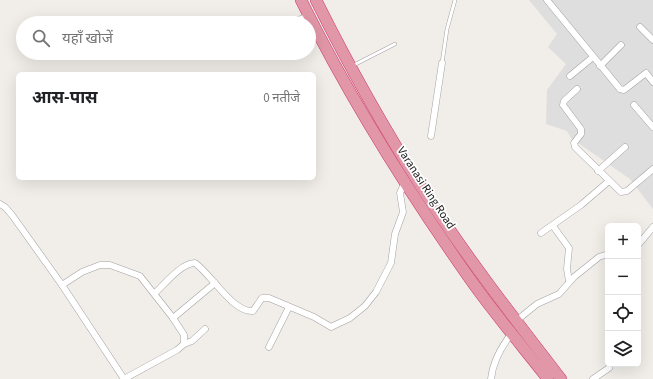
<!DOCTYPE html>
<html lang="hi">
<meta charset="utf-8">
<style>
body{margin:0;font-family:"Source Sans 3","Noto Sans Devanagari",sans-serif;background:#f6f6f6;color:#202124}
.controls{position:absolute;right:12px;bottom:12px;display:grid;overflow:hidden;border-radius:6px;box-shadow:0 4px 16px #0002}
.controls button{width:36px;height:36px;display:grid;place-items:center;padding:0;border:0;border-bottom:1px solid #e0e0e0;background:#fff;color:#202124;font:20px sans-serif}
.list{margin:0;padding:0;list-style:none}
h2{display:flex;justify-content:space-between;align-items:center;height:52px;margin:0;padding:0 16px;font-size:17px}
h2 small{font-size:13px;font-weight:400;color:#757577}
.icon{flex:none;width:22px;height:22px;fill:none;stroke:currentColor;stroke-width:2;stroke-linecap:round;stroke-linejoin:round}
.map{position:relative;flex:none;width:653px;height:379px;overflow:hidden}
.search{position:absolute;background:#fff;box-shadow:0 4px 16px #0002;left:16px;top:16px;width:300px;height:44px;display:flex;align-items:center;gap:10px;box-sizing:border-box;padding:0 14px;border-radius:22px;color:#757577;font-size:15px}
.panel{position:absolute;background:#fff;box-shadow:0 4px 16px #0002;left:16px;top:72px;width:300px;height:108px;border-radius:6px}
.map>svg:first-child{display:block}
.residential{fill:#dfdede}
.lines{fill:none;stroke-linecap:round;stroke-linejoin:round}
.lane-casing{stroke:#a2a2a2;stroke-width:4}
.street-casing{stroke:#a2a2a2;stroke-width:7}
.highway-casing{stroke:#cd376e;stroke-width:12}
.lane{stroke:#fff;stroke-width:3}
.street{stroke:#fff;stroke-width:6}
.highway{stroke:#e197a7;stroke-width:11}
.labels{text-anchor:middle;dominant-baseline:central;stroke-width:3.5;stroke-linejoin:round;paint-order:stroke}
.street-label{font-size:12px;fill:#212121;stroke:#fff}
</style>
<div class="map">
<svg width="653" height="379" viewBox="0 0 653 379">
<rect width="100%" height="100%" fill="#f1eee9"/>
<path class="residential" d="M529,0H653V209L630,179L571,138L567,131L546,124L547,90L566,64L548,47L557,34Z"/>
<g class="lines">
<defs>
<g id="lane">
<path d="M442,63L447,29L455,0"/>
<path d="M352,66L395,44"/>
</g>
<g id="street">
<path d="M547,0L620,89L624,90L646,73L653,82"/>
<path d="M290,23L309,16"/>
<path d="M640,27L653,40"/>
<path d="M600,66L621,45"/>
<path d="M570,76L593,57"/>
<path d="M577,89L564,101L563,105L581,129V134L574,143L575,147L621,192L627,191L653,169"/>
<path d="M634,105L653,127"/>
<path d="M431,136L442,63"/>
<path d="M598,171L625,147"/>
<path d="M0,204L5,207L12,215L62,285L124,379"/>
<path d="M553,226L569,248L567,269L569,281"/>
<path d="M541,233L581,205L609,181"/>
<path d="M638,245L653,227"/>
<path d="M62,285L82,272L100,265H110L140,276L173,318L184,335V344L177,350L124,379"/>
<path d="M155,293C165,284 181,263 195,263C211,274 233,313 253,311L262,298H269L314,317L331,327L350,318L365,306L376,292L391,263L395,234L403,212L400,193L405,182"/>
<path d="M173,318L215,283"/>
<path d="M516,321L537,304L559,294L574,277L599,257L608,254"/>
<path d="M184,344L192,341L205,329"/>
<path d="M269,347L289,307"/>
<path d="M491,379C493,361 501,347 512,333"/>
<path d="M593,379L609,368"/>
</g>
<g id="highway">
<path d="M301,0C349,97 408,191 470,279C494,313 522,346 548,379"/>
<path d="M316,0C348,64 383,127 422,188C464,254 513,317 561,379"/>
</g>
</defs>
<use href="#lane" class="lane-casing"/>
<use href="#street" class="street-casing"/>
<use href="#highway" class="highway-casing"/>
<use href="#lane" class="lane"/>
<use href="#street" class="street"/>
<use href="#highway" class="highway"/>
</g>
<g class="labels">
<g class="street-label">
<text transform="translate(426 188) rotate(57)">Varanasi Ring Road</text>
</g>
</g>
</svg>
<div class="controls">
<button>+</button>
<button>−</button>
<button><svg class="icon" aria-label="locate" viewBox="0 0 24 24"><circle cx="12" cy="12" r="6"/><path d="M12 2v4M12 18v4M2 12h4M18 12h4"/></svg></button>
<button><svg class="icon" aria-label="layers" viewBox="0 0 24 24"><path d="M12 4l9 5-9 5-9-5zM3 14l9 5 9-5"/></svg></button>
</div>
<div class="search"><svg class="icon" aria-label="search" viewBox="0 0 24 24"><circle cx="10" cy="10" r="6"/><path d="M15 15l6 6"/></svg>यहाँ खोजें</div>
<section class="panel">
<h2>आस-पास<small>0 नतीजे</small></h2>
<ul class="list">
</ul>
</section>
</div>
